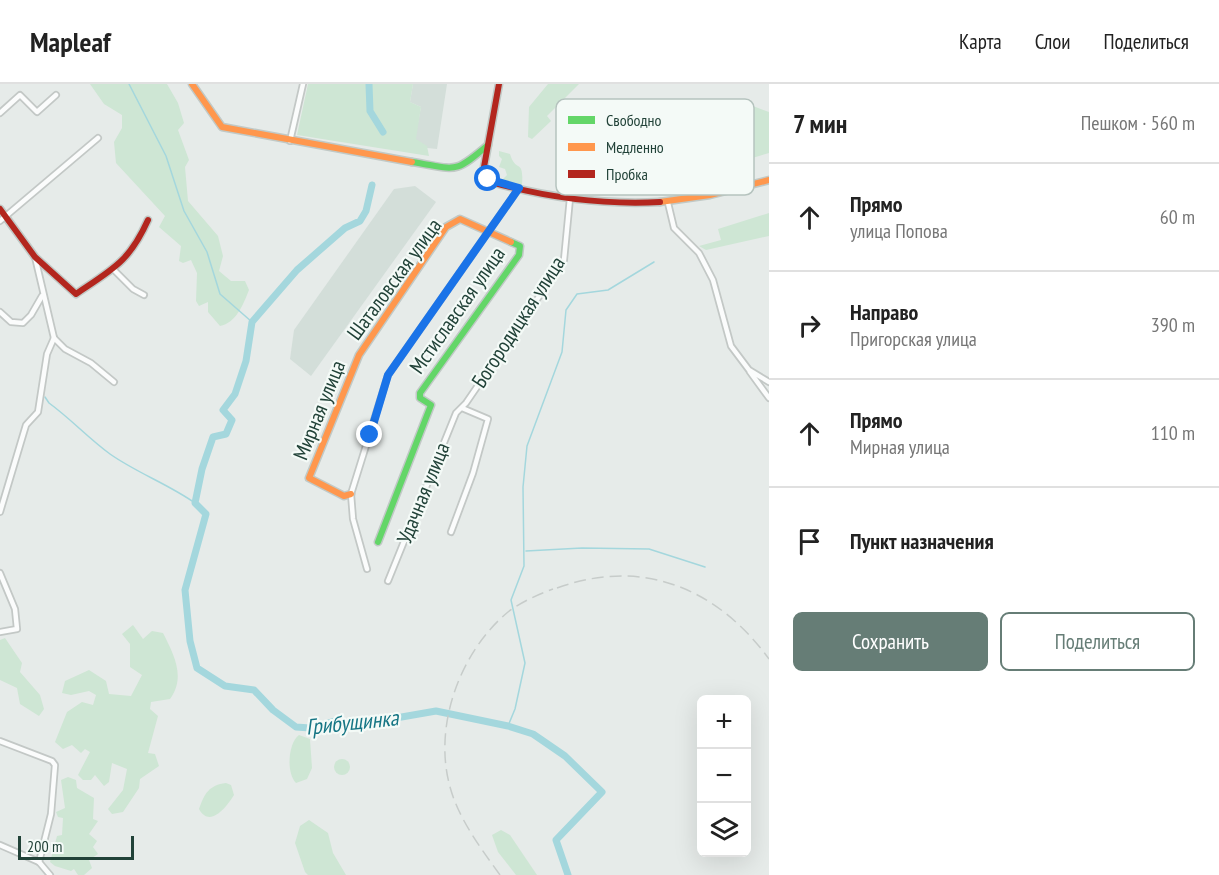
<!DOCTYPE html>
<html lang="ru">
<meta charset="utf-8">
<style>
body{margin:0;font-family:"PT Sans Narrow",sans-serif;background:#f2f2f2;color:#222}
.controls{position:absolute;right:18px;bottom:18px;display:grid;overflow:hidden;border-radius:9px;box-shadow:0 6px 24px #0002}
.controls button{width:54px;height:54px;display:grid;place-items:center;padding:0;border:0;border-bottom:2px solid #e0e0e0;background:#fff;color:#222;font:30px sans-serif}
.scale{position:absolute;left:18px;bottom:15px;width:116px;box-sizing:border-box;padding-left:6px;border:3px solid #214238;border-top:0;font-size:16px;line-height:21px;white-space:nowrap;color:#214238;-webkit-text-stroke:4px #f4faf7;paint-order:stroke}
.stop{position:absolute;width:18px;height:18px;margin:-14px;border:4px solid #1a73e8;border-radius:50%;background:#fff}
.stop.end{background:#1a73e8;border-color:#fff;box-shadow:0 2px 6px #0008}
.list{margin:0;padding:0;list-style:none}
h2{display:flex;justify-content:space-between;align-items:center;height:78px;margin:0;padding:0 24px;font-size:26px}
h2 small{font-size:20px;font-weight:400;color:#767676}
.list li{display:grid;grid-template-columns:39px 1fr auto;gap:18px;align-items:center;box-sizing:border-box;height:108px;padding:0 24px;border-top:2px solid #e0e0e0}
.list b{display:block;font-size:22px;white-space:nowrap}
.list p{margin:0;font-size:20px;white-space:nowrap;color:#767676}
.list em{font-size:20px;font-style:normal;color:#767676}
.actions{display:flex;gap:12px;padding:18px 24px}
.actions a{flex:1;padding:14px 0;border:2px solid #667d76;border-radius:9px;text-align:center;font-size:21px;color:#667d76}
.actions .main{background:#667d76;color:#fff}
.icon{flex:none;width:33px;height:33px;fill:none;stroke:currentColor;stroke-width:2;stroke-linecap:round;stroke-linejoin:round}
.map{position:relative;flex:none;width:769px;height:791px;overflow:hidden}
header{display:flex;align-items:center;gap:36px;box-sizing:border-box;height:84px;padding:0 30px;background:#fff;border-bottom:2px solid #e0e0e0}
header strong{font-size:28px}
nav{display:flex;gap:33px;margin-inline-start:auto;font-size:21px}
main{display:flex}
aside{flex:1;background:#fff}
.map>svg:first-child{display:block}
.built{fill:#d3ded9}
.green{fill:#cee6d4}
.lines{fill:none;stroke-linecap:round;stroke-linejoin:round}
.stream{stroke:#a4d7dd;stroke-width:1.5}
.river{stroke:#a4d7dd;stroke-width:7}
.street-casing{stroke:#c3c8c6;stroke-width:8}
.fast-casing{stroke:#c1c9c6;stroke-width:9}
.slow-casing{stroke:#c1c9c6;stroke-width:9}
.jam-casing{stroke:#c1c9c6;stroke-width:9}
.street{stroke:#fbfcfc;stroke-width:4.5}
.fast{stroke:#63d668;stroke-width:6}
.slow{stroke:#ff974d;stroke-width:6}
.jam{stroke:#b3261e;stroke-width:6}
.rail{stroke:#c7ccca;stroke-width:1.5;stroke-dasharray:12 6;stroke-linecap:butt}
.route{stroke:#1a73e8;stroke-width:8}
.labels{text-anchor:middle;dominant-baseline:central;stroke-width:4.5;stroke-linejoin:round;paint-order:stroke}
.street-label{font-size:21px;fill:#214238;stroke:#f4faf7}
.water-label{font-size:22px;font-style:italic;fill:#157584;stroke:#f4faf7}
.key{fill:#f4faf7;stroke:#b5c3be;stroke-width:1.5}
.key-label{font-size:16px;fill:#214238}
</style>
<header>
<strong>Mapleaf</strong>
<nav><a>Карта</a><a>Слои</a><a>Поделиться</a></nav>
</header>
<main>
<div class="map">
<svg width="769" height="791" viewBox="0 0 769 791">
<rect width="100%" height="100%" fill="#e6ebe9"/>
<g class="built">
<path d="M413,0H447L437,65L427,64L415,55L421,23L410,18Z"/>
<path d="M415,102L436,118L311,292L290,275L294,246L394,105Z"/>
</g>
<g class="green">
<path d="M90,0H167L178,19L184,39L178,46L189,76L185,83L188,117L218,152L223,172L219,187L231,197H245L249,206C243,221 236,239 220,242L208,228V218L199,222L196,217L197,189L191,176L183,179L179,177L181,162L159,143L165,132L116,79L114,58L122,44V31L104,20Z"/>
<path d="M308,0H413L410,18L421,23L416,55L427,62L429,72L297,51Z"/>
<path d="M548,0H579L547,32L551,37L532,55L528,53L529,23Z"/>
<path d="M753,22L769,28V69L749,75L726,49Z"/>
<path d="M499,67L510,70C516,90 524,73 522,101L502,96L507,91L505,85L499,83L502,75L499,72Z"/>
<path d="M769,129V152L706,166L699,162L721,156L718,145Z"/>
<path d="M133,541L143,555L152,547L163,549C174,571 186,593 170,615L151,618L150,625L158,632L148,669L155,670L159,682L140,695L139,704L123,728L112,730L108,725L123,706L127,685L112,679L109,698L104,702L95,691L91,696H83L78,691L90,668L85,665L81,669L72,661L63,665L55,658L67,628L82,618L93,621L96,611L89,607L71,611L62,609L65,597L89,586L106,597L109,610L131,612L142,591L130,583V560L122,550Z"/>
<path d="M5,554L22,579L20,588L40,611L44,625L39,632L20,620L17,604L0,596V556Z"/>
<path d="M299,651L310,655L312,684L307,695L296,699C286,689 288,659 299,651Z"/>
<circle cx="342" cy="683" r="8"/>
<path d="M68,693L76,696L77,704L94,714L93,735L98,737L89,750L97,757L93,763L98,770L89,776L92,784L84,791H78L74,785L71,787L55,782L50,778L57,752L62,751L63,734L58,733L56,728L65,724L61,696Z"/>
<path d="M226,699L231,701L234,711C227,722 210,745 199,725C204,710 209,701 226,699Z"/>
<path d="M309,736L328,749L333,769L346,791H308L305,788L295,759L300,742Z"/>
<path d="M501,746L510,751L537,791H516L498,768L492,751Z"/>
</g>
<g class="lines">
<g class="stream">
<path d="M129,0L166,72L184,127L207,168L220,210L252,238"/>
<path d="M45,313L49,319C71,335 88,354 110,370C137,389 168,400 195,419"/>
<path d="M526,467L582,464L649,465L705,483"/>
<path d="M508,642L515,625L525,579L511,516L524,482L523,403L527,362L562,268L566,226L577,210L608,206L654,178"/>
</g>
<g class="river">
<path d="M369,0L370,27L383,48"/>
<path d="M372,101L366,127L360,137L345,144L297,186L252,238L246,277L235,310L223,326L232,336L226,350L213,353L202,385L195,419L206,430L185,506L190,557L197,584L225,602L254,606L273,626L296,643L310,644L335,637L350,642L436,627L508,642L533,650L565,672L602,708L556,756L568,791"/>
</g>
<defs>
<g id="street">
<path d="M0,29L20,11L37,28L56,11"/>
<path d="M290,57L303,0"/>
<path d="M668,119L674,144L699,169L713,196L731,262L749,286L769,298"/>
<path d="M0,137L98,54"/>
<path d="M35,173L54,254L65,265L91,279L114,298"/>
<path d="M113,185L133,205L144,211"/>
<path d="M0,228L11,238L23,239L31,231L42,212"/>
<path d="M750,288L769,314"/>
<path d="M0,428L26,341L38,328L47,270L54,254"/>
<path d="M451,448L473,389L488,335L462,324"/>
<path d="M367,485L353,435L351,410L388,291L519,104"/>
<path d="M0,489L15,525L17,545L0,548"/>
<path d="M388,497L456,329L466,319L564,176L570,114"/>
<path d="M0,657L52,677L55,681L51,730L39,778"/>
<path d="M0,761L39,778L50,791"/>
</g>
<g id="fast">
<path d="M412,78C457,85 453,91 488,61"/>
<path d="M378,458L431,321L420,314V309L519,171L520,162L511,158"/>
</g>
<g id="slow">
<path d="M192,0L222,43L412,78"/>
<path d="M660,118L710,111L769,96"/>
<path d="M351,410L344,412L309,394L359,271L446,143L460,135L511,158"/>
</g>
<g id="jam">
<path d="M499,0L484,83L485,92L491,98C545,113 604,121 660,118"/>
<path d="M0,125L35,173L76,210C113,185 129,178 148,136"/>
</g>
</defs>
<use href="#street" class="street-casing"/>
<use href="#fast" class="fast-casing"/>
<use href="#slow" class="slow-casing"/>
<use href="#jam" class="jam-casing"/>
<use href="#street" class="street"/>
<use href="#fast" class="fast"/>
<use href="#slow" class="slow"/>
<use href="#jam" class="jam"/>
<g class="rail">
<path d="M557,504C642,473 717,504 769,575"/>
<path d="M500,791C480,763 457,733 449,699C434,639 461,567 508,528C521,518 537,511 553,505"/>
</g>
</g>
<g class="lines">
<path class="route" d="M370,351L388,291L519,104L488,95"/>
</g>
<g class="labels">
<g class="street-label">
<text transform="translate(394 195) rotate(-54)">Шаталовская улица</text>
<text transform="translate(457 226) rotate(-55)">Мстиславская улица</text>
<text transform="translate(518 238) rotate(-57)">Богородицкая улица</text>
<text transform="translate(319 326) rotate(-68)">Мирная улица</text>
<text transform="translate(423 409) rotate(-68)">Удачная улица</text>
</g>
<g class="water-label">
<text transform="translate(352 638) rotate(-6)">Грибущинка</text>
</g>
</g>
<rect x="556" y="15" width="198" height="96" rx="9" class="key"/>
<rect x="568" y="32" width="27" height="8" fill="#63d668"/>
<rect x="568" y="59" width="27" height="8" fill="#ff974d"/>
<rect x="568" y="86" width="27" height="8" fill="#b3261e"/>
<g class="key-label">
<text x="606" y="42">Свободно</text>
<text x="606" y="69">Медленно</text>
<text x="606" y="96">Пробка</text>
</g>
</svg>
<div class="controls">
<button>+</button>
<button>−</button>
<button><svg class="icon" aria-label="layers" viewBox="0 0 24 24"><path d="M12 4l9 5-9 5-9-5zM3 14l9 5 9-5"/></svg></button>
</div>
<div class="scale">200 m</div>
<div class="stop" style="left:488px;top:95px"></div>
<div class="stop end" style="left:370px;top:351px"></div>
</div>
<aside>
<h2>7 мин<small>Пешком · 560 m</small></h2>
<ul class="list">
<li><svg class="icon" aria-label="ahead" viewBox="0 0 24 24"><path d="M12 20V5M6 11l6-6 6 6"/></svg><div><b>Прямо</b><p>улица Попова</p></div><em>60 m</em></li>
<li><svg class="icon" aria-label="right" viewBox="0 0 24 24"><path d="M7 20v-9h11M14 6l5 5-5 5"/></svg><div><b>Направо</b><p>Пригорская улица</p></div><em>390 m</em></li>
<li><svg class="icon" aria-label="ahead" viewBox="0 0 24 24"><path d="M12 20V5M6 11l6-6 6 6"/></svg><div><b>Прямо</b><p>Мирная улица</p></div><em>110 m</em></li>
<li><svg class="icon" aria-label="arrive" viewBox="0 0 24 24"><path d="M6 21V4h12l-3 4 3 4H6"/></svg><div><b>Пункт назначения</b></div></li>
</ul>
<div class="actions"><a class="main">Сохранить</a><a>Поделиться</a></div>
</aside>
</main>
